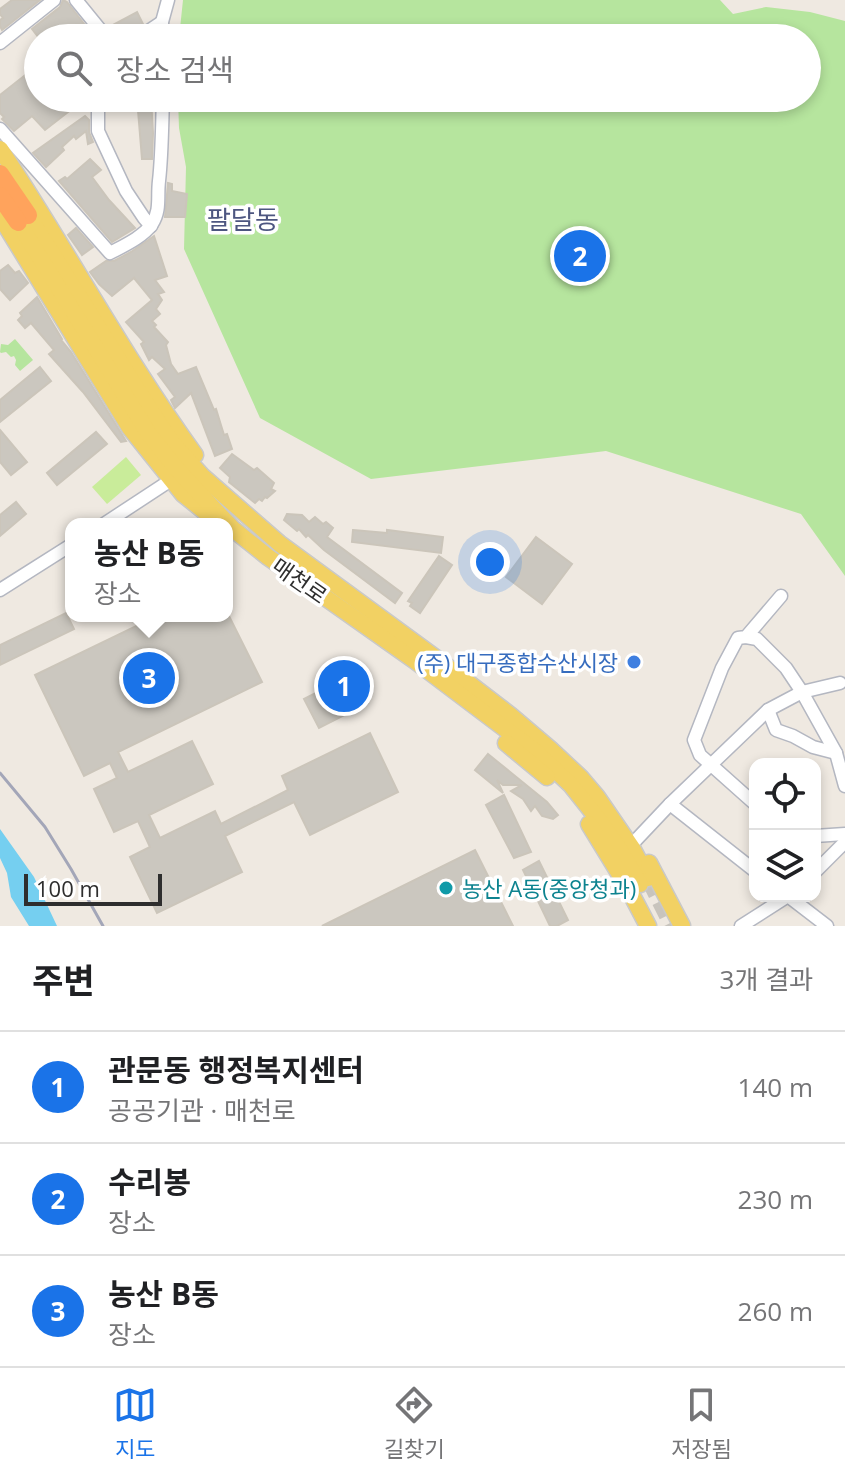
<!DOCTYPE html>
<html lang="ko">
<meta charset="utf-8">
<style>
body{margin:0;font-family:"Open Sans","Noto Sans KR",sans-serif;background:#f2f2f2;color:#202124}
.controls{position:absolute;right:24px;bottom:24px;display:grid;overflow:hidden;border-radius:16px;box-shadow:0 4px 12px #0003}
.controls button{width:72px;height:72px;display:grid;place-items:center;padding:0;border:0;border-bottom:2px solid #e0e0e0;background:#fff;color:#202124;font:40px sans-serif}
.scale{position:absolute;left:24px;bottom:20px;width:138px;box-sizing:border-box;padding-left:8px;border:4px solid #2e2e2e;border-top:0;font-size:22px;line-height:28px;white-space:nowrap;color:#2e2e2e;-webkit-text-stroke:6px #fff;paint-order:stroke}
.you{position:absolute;left:490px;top:562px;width:28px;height:28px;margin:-20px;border:6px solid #fff;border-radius:50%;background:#1a73e8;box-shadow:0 0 0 12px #1a73e833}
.badge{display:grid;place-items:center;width:52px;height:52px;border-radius:50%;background:#1a73e8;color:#fff;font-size:26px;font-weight:700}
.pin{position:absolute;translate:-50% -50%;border:4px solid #fff;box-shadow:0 2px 8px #0006}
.popup{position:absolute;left:65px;top:518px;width:168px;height:104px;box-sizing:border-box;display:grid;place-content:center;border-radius:16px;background:#fff;filter:drop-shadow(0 2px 6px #0005);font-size:26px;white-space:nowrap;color:#757577}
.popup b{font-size:30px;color:#202124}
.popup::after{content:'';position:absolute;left:50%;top:100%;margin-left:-16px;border:16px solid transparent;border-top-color:#fff}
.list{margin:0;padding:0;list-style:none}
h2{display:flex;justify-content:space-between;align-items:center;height:104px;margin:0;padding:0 32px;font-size:34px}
h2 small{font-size:26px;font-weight:400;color:#757577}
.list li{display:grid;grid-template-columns:52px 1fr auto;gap:24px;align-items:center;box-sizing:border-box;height:112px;padding:0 32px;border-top:2px solid #e0e0e0}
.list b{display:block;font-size:30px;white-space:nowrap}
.list p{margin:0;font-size:26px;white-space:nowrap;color:#757577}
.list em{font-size:26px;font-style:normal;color:#757577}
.icon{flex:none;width:44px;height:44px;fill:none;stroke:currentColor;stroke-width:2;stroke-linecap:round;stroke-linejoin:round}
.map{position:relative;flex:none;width:845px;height:926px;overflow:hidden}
.search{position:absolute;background:#fff;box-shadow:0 4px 12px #0003;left:24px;right:24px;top:24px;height:88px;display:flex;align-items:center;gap:20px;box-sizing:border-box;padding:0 28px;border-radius:44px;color:#757577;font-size:30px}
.sheet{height:440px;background:#fff}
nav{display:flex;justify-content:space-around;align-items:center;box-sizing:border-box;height:112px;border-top:2px solid #e0e0e0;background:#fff;font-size:22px;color:#757577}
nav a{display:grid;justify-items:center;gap:4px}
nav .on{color:#1a73e8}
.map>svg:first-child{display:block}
.green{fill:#b6e59e}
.pitch{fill:#c9ec9a}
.water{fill:#75cff0}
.building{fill:#cbc7bf;stroke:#cbc5ba;stroke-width:2}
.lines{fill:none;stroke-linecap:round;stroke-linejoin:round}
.major-tunnel{stroke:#c8c4bd;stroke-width:16;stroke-dasharray:16 8;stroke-linecap:butt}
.minor-casing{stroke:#b4b7c1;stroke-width:15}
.major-casing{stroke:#c9c9c9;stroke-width:19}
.highway-casing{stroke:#c9c9c9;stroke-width:21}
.minor{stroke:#fff;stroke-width:12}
.major{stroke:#f2d163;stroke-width:16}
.highway{stroke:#ffa35c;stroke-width:18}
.rail{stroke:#a3a6b8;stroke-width:3}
.shop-dot{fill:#3f7fe0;stroke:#fff;stroke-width:3}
.culture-dot{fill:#0f9aa8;stroke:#fff;stroke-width:3}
.labels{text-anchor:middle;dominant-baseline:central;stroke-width:7;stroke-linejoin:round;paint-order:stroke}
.street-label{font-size:22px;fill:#2e2e2e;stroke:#fff}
.shop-label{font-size:22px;fill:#366cbe;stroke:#fff;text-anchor:end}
.culture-label{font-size:22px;fill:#0d838f;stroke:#fff;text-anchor:start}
.quarter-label{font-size:26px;fill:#4d5680;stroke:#fff}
</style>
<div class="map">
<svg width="845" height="926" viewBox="0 0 845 926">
<rect width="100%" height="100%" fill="#efe9e1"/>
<g class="green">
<path d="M183,0H720L733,14L766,7L810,12L845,21V576L801,514L606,451L371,479L260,418L184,249L186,167L179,128L178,98H807V38H179Z"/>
<path d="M15,339L33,360L20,371L15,365L16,360L14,356L11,357L6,352L1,353L0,352L1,344L8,345Z"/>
</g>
<path class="pitch" d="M126,457L141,475L107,504L92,487Z"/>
<path class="water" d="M0,829L34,877L57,926H29L11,897L7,873L0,858Z"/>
<g class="building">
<path d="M12,0H40L2,30L0,26V20L3,18L0,14V9Z"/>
<path d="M63,0L67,2L95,38H39L32,29L60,7Z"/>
<path d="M137,12L143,24L120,37L113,25Z"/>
<path d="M38,65V98H86L45,130L32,116L14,131L2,119L4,117L0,113V95Z"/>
<path d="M137,98H151L153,133L152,159H142Z"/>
<path d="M85,116L89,120V132L93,142L88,144L86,131L76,139L74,136L62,147L64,150L46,167L33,153Z"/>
<path d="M90,159L101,170L92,177L109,200L135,228L112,242L59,181L65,177L67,179Z"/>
<path d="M168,183L172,184V191L187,194L185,217H165Z"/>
<path d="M76,228L93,247L82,255L68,235Z"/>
<path d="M154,236L167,276L155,280L164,292L158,294L162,300L156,309L160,314L152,321L156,325L154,327L168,342L166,345L171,364L178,374L196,367L214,410L216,409L224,435L227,434L232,449L215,456L191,393L175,408L171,400L175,397L158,374L165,369L152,357L149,360L141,344L144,342L126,322L152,300L134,278L112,296L99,284L90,272L106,261H114L131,252Z"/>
<path d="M8,265L15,273L19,271L28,283L10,300L0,289V271Z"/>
<path d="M37,297L62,339L61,340L71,352L126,441L121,442L83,392L49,354L54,350L31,323L25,328L18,320L22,316L20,313Z"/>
<path d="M40,367L51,381L0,422V400Z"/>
<path d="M0,430L27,462L11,475L0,462Z"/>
<path d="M96,432L107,444L57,485L47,473Z"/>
<path d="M232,454L254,470L257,468L274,483L271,489L275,491L267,498L265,497L262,501L259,499L255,503L229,482L230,477L220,468Z"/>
<path d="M16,502L26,514L0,536V515Z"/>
<path d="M287,514L302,515L309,522L315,517L323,524L326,522L333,528L327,537L402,593L395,603L324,550L308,535L306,537L299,529L297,531L284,520Z"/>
<path d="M353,530L387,533V530L443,537L441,553L352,542Z"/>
<path d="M536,537L572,564L542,604L506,577Z"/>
<path d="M439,556L452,565L420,613L410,606L412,603L408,601Z"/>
<path d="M66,613L74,629L0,665V645Z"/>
<path d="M157,616H229L262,682L118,752L128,772L192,741L213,784L149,815L160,838L215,811L221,824L288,790L282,776L370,733L398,792L310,835L294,802L225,836L242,872L157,913L130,857L150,847L138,821L114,832L94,789L117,778L110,763L84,776L35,675Z"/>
<path d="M353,674L368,703L319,728L304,699Z"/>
<path d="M488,754L547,802L558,815L553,819L542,816L535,806L531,811L523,799L511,791L522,785H503L497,780L503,793L475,770Z"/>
<path d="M504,795L531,852L514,858L486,805Z"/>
<path d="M475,850L513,926H322Z"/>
<path d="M539,861L568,920L557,926H550L523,870Z"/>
</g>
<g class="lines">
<path class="major-tunnel" d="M649,880L672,926"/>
<defs>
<g id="minor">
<path d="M76,0L107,38"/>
<path d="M138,38L162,22"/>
<path d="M162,38V22L168,0"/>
<path d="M0,43L54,0"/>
<path d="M98,98V131L126,191L144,218L151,226"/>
<path d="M0,129L110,253C123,246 143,237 152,224C161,210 157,197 159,181C162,154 162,126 163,98"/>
<path d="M104,524L171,480"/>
<path d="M0,590L71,545"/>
<path d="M746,637L757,639L786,668L802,692L836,753L845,786"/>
<path d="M768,710L776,730L793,736L813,747L836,753"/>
<path d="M670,804L755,871"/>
<path d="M755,804L700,755L694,740L722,668L738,638L746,637L781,596"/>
<path d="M815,836L845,834"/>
<path d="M636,840L670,804L768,710L802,692L840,683"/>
<path d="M815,872L845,842"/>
<path d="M788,896L827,926"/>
<path d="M741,926L788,896"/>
</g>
<g id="major">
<path d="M0,149C67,250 124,357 195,455"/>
<path d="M28,215L147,405L172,443L202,476L280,544L441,662L510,715L550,749L580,777L597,797L632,848L648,878"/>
<path d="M0,216L130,428L183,494L209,515"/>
<path d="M18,222L149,434L176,468L212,507L233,529L268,557L414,660L536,752L571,785L598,819L618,847L640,884"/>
<path d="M506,743L547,777"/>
<path d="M589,824L627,886L648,926"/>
<path d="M649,863L682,926"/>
</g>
<g id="highway">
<path d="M0,174L28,215"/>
<path d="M0,196L18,222"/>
</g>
</defs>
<use href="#minor" class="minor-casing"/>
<use href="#major" class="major-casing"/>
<use href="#highway" class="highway-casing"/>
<use href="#minor" class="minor"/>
<use href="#major" class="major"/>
<use href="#highway" class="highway"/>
<path class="rail" d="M0,773L45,827L71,869L103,926"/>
</g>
<circle class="shop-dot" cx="634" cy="662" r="8"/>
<circle class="culture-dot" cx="446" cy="888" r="8"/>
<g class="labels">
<g class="street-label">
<text transform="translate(300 580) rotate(35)">매천로</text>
</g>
<g class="shop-label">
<text x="618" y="662">(주) 대구종합수산시장</text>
</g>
<g class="culture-label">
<text x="462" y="888">농산 A동(중앙청과)</text>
</g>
<g class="quarter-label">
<text x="243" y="219">팔달동</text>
</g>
</g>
</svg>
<div class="controls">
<button><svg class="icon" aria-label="locate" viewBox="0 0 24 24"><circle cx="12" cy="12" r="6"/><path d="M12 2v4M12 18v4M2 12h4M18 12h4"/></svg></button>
<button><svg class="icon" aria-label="layers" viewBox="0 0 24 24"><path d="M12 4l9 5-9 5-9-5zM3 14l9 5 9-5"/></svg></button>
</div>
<div class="scale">100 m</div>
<div class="you"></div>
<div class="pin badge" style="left:344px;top:686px">1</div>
<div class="pin badge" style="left:580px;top:256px">2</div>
<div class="pin badge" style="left:149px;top:678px">3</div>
<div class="popup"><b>농산 B동</b>장소</div>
<div class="search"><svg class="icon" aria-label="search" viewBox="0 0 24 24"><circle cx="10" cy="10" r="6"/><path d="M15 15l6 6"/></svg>장소 검색</div>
</div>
<section class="sheet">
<h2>주변<small>3개 결과</small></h2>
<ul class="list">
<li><span class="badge">1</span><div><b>관문동 행정복지센터</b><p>공공기관 · 매천로</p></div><em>140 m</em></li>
<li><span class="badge">2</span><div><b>수리봉</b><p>장소</p></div><em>230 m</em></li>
<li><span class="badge">3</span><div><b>농산 B동</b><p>장소</p></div><em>260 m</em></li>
</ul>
</section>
<nav>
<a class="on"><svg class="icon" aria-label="map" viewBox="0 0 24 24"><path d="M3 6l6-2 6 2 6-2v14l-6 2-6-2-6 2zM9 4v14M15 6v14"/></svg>지도</a>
<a><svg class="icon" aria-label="directions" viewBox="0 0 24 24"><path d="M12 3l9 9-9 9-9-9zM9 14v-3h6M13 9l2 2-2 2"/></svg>길찾기</a>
<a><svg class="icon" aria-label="saved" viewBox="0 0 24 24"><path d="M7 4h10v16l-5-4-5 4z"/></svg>저장됨</a>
</nav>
